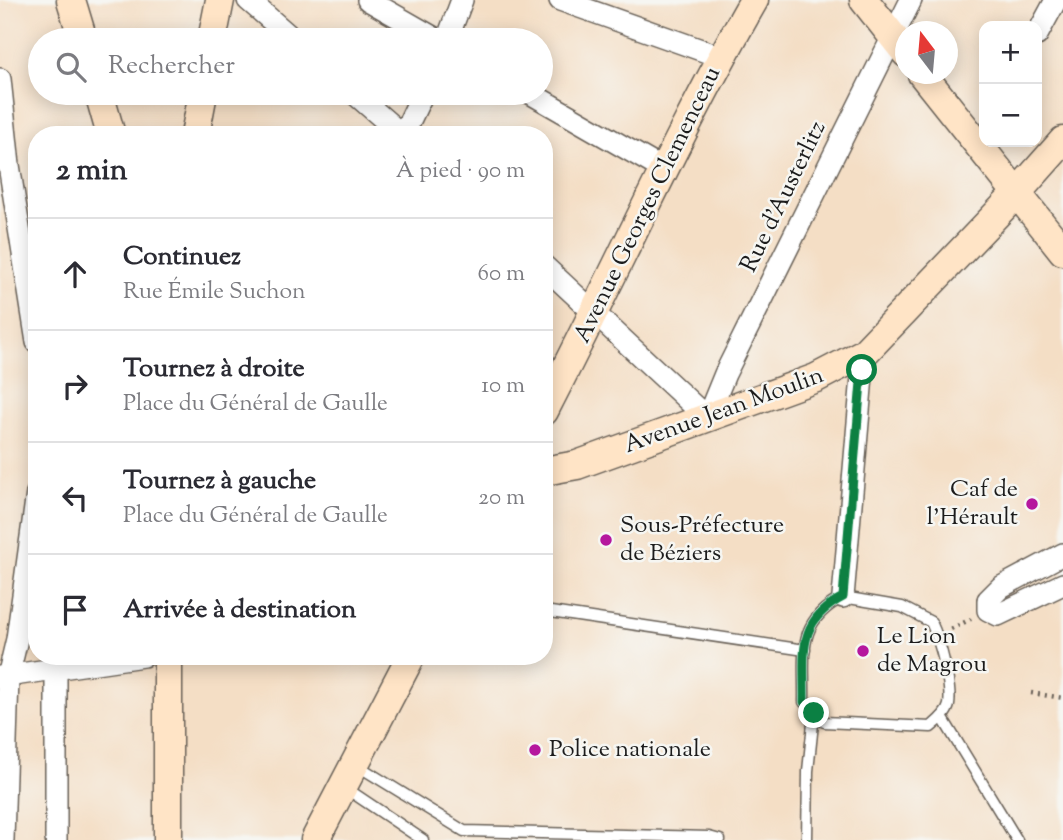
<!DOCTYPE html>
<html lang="fr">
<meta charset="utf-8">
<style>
body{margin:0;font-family:"Sorts Mill Goudy",serif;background:#f7f7f7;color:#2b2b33}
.controls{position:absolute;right:21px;top:21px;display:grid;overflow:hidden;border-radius:14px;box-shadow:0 4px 18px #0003}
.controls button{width:63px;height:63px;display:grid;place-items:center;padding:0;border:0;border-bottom:2px solid #e1e1e2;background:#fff;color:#2b2b33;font:35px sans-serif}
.compass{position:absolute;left:895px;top:21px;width:63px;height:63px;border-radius:50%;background:#fff;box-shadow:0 4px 18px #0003;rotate:344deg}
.stop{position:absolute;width:21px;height:21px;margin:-16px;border:5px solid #0b8043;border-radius:50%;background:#fff}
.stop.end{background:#0b8043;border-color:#fff;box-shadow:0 2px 7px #0008}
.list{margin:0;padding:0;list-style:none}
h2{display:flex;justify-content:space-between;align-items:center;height:91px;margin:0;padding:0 28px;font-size:30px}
h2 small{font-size:23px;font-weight:400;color:#7c7c81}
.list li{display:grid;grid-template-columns:46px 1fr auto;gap:21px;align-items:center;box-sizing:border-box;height:112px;padding:0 28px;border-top:2px solid #e1e1e2}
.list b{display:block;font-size:26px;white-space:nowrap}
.list p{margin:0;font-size:23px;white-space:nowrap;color:#7c7c81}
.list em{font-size:23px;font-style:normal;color:#7c7c81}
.icon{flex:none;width:38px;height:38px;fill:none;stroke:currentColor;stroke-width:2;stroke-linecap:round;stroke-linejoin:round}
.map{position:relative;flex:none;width:1063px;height:840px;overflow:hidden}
.search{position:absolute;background:#fff;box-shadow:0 4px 18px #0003;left:28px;top:28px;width:525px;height:77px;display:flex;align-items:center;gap:18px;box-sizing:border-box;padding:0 24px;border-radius:38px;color:#7c7c81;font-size:26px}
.panel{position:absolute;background:#fff;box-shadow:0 4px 18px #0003;left:28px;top:126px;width:525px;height:539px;border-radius:28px}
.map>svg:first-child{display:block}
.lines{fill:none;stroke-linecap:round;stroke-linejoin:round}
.lane-casing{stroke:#686057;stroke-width:13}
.street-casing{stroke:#686057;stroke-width:24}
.secondary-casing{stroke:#686057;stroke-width:31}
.path{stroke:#686057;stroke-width:4.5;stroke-dasharray:2 5;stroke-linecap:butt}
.lane{stroke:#fff;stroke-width:10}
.street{stroke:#fff;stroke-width:21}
.secondary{stroke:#ffe4c6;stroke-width:28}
.route{stroke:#0b8043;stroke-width:9}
.poi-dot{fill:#b5179e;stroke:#f6f6f2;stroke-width:2.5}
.labels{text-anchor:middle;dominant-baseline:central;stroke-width:5;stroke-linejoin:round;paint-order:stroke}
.street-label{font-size:24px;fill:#1c1c1c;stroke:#f6f6f2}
.poi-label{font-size:24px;fill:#1c1c1c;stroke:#f6f6f2;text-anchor:start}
</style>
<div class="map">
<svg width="1063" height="840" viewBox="0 0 1063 840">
<rect width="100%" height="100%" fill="#f6f6f2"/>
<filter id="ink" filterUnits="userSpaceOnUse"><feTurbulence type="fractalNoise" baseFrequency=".0143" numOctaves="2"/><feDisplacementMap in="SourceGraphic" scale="14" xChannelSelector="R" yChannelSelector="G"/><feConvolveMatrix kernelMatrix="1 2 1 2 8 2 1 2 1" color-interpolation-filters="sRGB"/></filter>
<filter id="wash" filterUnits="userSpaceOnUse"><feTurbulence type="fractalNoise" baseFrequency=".00686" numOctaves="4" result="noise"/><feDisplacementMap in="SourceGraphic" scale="28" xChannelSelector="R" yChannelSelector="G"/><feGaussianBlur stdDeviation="1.57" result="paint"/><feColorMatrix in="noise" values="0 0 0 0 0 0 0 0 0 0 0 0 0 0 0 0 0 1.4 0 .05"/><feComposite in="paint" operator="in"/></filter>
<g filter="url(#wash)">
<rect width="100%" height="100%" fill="#f4dec5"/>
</g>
<g filter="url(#ink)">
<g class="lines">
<defs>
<g id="lane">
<path d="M843,597L902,607L931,622C940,641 952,685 949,705C947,714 938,721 931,727L824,722L804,702C805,654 795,622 843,597Z"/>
<path d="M544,611L805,650"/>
<path d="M942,717L1017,840"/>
<path d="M355,764L464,831L709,837L720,840"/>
<path d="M344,787L423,840"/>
<path d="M807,840L808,771L814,714"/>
</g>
<g id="street">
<path d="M248,0L294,40"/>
<path d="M368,0L438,40"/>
<path d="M560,0L721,57"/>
<path d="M1037,35L1056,0"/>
<path d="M447,40L462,0"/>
<path d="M0,79L9,165L37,342"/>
<path d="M354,93L402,135"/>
<path d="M530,93L662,169"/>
<path d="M403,135L423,93"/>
<path d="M544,266L707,418L725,374L911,0"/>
<path d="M1063,554L1001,587L988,600V610L998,615L1063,584"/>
<path d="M843,597L864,353"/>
<path d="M0,677L143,656"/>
<path d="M3,840L8,677L17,639L37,493"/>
<path d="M56,840V670"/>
</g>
<g id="secondary">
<path d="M71,0L83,40"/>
<path d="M864,0L906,53"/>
<path d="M212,40L220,0"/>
<path d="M922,74L1063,251"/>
<path d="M99,93L111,135"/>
<path d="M195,135L203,93"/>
<path d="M544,411C615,274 677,134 754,0"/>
<path d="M544,471L577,465L816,378L864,353L1016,194L1063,141"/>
<path d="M168,840V656"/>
<path d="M315,840L411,656"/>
</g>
</defs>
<use href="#lane" class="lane-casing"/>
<use href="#street" class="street-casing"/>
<use href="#secondary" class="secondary-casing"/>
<g class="path">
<path d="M951,629L971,619"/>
<path d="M1031,693L1063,698"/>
</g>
<use href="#lane" class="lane"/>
<use href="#street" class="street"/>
<use href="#secondary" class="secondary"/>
</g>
</g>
<g class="lines" filter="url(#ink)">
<path class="route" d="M814,713L804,702C805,654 795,622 843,597L862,370"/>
</g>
<g class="poi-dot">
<circle cx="1032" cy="504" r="7"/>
<circle cx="606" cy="540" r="7"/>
<circle cx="863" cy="651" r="7"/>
<circle cx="535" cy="750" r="7"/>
</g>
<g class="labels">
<g class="street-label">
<text transform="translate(784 197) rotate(-64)">Rue d'Austerlitz</text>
<text transform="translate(648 205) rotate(-64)">Avenue Georges Clemenceau</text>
<text transform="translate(724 411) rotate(-20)">Avenue Jean Moulin</text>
</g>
<g class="poi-label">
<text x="1018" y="490" text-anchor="end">Caf de<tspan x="1018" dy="28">l'Hérault</tspan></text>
<text x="620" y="526">Sous-Préfecture<tspan x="620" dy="28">de Béziers</tspan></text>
<text x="877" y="637">Le Lion<tspan x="877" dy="28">de Magrou</tspan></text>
<text x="549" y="750">Police nationale</text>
</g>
</g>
</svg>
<div class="controls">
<button>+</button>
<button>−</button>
</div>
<svg class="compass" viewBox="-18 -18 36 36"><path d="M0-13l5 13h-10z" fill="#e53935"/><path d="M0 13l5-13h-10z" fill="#7c7c81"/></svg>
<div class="stop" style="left:862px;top:370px"></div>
<div class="stop end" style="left:814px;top:713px"></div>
<div class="search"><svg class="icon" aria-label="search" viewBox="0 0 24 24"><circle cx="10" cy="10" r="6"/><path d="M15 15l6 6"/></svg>Rechercher</div>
<section class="panel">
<h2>2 min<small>À pied · 90 m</small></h2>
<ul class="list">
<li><svg class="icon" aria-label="ahead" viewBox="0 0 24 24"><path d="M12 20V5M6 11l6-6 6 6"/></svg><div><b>Continuez</b><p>Rue Émile Suchon</p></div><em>60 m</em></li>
<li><svg class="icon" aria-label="right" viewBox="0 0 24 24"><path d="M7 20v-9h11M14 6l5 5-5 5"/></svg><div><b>Tournez à droite</b><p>Place du Général de Gaulle</p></div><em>10 m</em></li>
<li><svg class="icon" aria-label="left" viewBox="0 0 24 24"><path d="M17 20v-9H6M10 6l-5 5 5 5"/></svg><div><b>Tournez à gauche</b><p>Place du Général de Gaulle</p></div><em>20 m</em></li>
<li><svg class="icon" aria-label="arrive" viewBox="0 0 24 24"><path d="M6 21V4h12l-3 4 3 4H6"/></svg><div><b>Arrivée à destination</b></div></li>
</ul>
</section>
</div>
